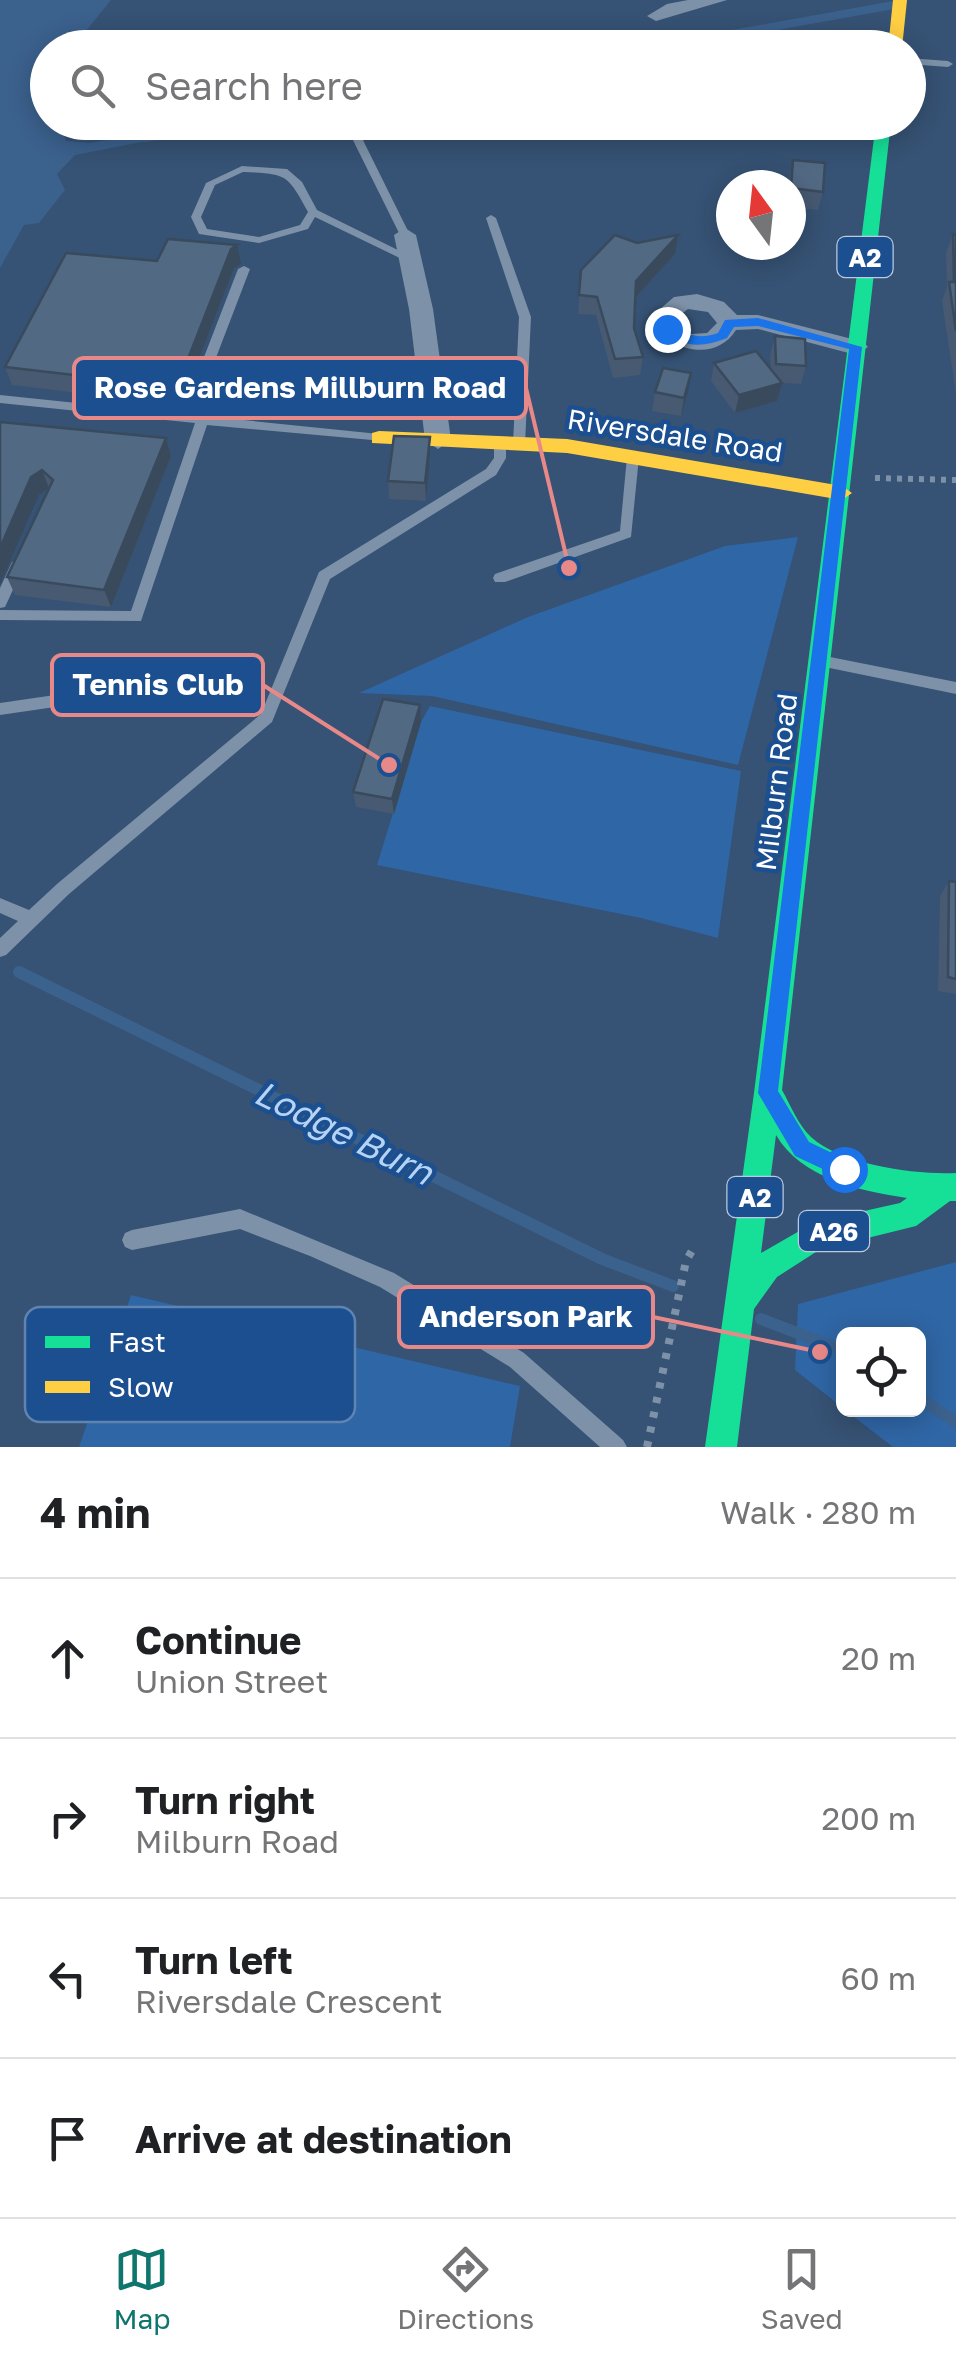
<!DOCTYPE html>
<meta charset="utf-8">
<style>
body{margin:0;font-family:"Golos Text",sans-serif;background:#f2f2f2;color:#202124}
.controls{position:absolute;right:30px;bottom:30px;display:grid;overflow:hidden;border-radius:15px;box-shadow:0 5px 25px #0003}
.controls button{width:90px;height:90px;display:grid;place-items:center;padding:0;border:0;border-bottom:2px solid #e0e0e0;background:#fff;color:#202124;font:50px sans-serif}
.compass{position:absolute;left:716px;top:170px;width:90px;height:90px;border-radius:50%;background:#fff;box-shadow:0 5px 25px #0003;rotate:345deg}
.stop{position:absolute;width:30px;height:30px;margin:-22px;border:8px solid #1a73e8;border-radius:50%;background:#fff}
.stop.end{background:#1a73e8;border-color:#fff;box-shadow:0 2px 10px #0008}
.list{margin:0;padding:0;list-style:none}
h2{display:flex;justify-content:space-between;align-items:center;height:130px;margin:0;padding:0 40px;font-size:42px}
h2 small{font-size:32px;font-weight:400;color:#757577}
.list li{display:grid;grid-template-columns:65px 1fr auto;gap:30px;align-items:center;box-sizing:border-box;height:160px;padding:0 40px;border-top:2px solid #e0e0e0}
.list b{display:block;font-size:38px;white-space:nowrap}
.list p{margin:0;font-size:32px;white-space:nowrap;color:#757577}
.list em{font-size:32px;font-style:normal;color:#757577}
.icon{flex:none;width:55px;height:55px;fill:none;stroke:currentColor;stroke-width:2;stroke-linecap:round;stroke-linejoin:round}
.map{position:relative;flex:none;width:956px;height:1447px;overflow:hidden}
.search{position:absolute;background:#fff;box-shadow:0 5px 25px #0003;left:30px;right:30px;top:30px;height:110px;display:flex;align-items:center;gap:25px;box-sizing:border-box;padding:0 35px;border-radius:55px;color:#757577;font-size:38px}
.sheet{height:770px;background:#fff}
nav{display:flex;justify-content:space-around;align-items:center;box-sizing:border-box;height:140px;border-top:2px solid #e0e0e0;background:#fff;font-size:28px;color:#757577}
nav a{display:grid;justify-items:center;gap:5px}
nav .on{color:#0f766e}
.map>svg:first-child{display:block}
.green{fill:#2f66a5}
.water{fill:#3b618d}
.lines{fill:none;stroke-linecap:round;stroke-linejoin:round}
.stream-far1{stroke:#3b618d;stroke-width:8}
.stream{stroke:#3b618d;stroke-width:12}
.path-far1{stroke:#7d92a8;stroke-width:6;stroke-dasharray:5 6;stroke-linecap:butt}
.path{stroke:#7d92a8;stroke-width:8;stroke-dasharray:6 9;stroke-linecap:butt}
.lane{fill:#7d92a8;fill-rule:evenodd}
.street{fill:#7d92a8;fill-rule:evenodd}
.fast{fill:#16e098;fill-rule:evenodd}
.slow{fill:#ffcf43;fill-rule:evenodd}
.wall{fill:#475a72}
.shaded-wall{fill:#394a5c}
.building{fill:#526984;stroke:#394a5c;stroke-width:2.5}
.route{fill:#1a73e8}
.labels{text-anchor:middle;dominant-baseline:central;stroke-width:9;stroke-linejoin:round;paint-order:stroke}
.shield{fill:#1b4f8f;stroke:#bbcadd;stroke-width:2.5}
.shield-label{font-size:25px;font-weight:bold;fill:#fff}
.street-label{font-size:28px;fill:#fff;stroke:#1b4f8f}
.near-water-label{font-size:35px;font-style:italic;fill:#b5d3f5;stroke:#1b4f8f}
.key{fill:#1b4f8f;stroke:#5f84b1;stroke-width:2.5}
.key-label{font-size:28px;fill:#fff}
.leader{fill:none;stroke:#e88989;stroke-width:4}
.callout-dot{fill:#e88989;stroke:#1b4f8f;stroke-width:4}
.callout{fill:#1b4f8f;stroke:#e88989;stroke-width:4}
.callout-label{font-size:30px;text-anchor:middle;font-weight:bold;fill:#fff}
</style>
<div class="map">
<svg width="956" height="1447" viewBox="0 0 956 1447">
<rect width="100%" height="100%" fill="#365274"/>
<g class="green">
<path d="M798,537L738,765L432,696L359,693L528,617L725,546Z"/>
<path d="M430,706L741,771L718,938L641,918L377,865L421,722Z"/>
<path d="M956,1262V1447H893L845,1410H918V1334H844L843,1408L795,1370L798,1304Z"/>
<path d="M131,1295L520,1386L510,1447H79Z"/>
</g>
<path class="water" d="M0,0H111L73,47L48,48V122L59,123L66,141L90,143L154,132L157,139L75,155L57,174L65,190L39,223L24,225L0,268Z"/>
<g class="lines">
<g class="stream-far1">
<path d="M655,48L899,4"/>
<path d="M145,138L233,122"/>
</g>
<g class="stream">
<path d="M19,972L602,1259L673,1286"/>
<path d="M761,1319L844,1351"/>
<path d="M918,1398L956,1422"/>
</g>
<path class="path-far1" d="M875,478L956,480"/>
<path class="path" d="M647,1447L686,1261L693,1249"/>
<g class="lane">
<path d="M908,58L948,61L953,64L948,67L908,64Z"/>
<path d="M344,122H354L410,235L409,237L400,235Z"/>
<path d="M710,122H734L664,137L659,134Z"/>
<path d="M242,166L287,169L302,182L317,210L416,259L414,261H406L315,217L308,229L259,243L199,234L191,217L206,183ZM243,172C286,174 287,173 308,212L300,225L259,237L207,229L201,217L215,185Z"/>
<path d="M491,215L496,218L531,317L525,444L519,448L513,444L519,317L486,218Z"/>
<path d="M244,266L250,269L194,415L379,434L385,438L383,441L207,425L141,621L0,620V610L131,611L195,423L0,403V395L182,414L238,269Z"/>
<path d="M500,439L506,443V458L496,475L330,579L272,722L69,894L6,955L0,957V938L18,921L0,913V898L29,910L57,884L261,714L319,572L486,469L494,458V443Z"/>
<path d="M633,453L639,457L631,537L505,582H495L493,578L495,574L620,531L627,457Z"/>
<path d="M17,561L24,566L5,607L0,608V588L12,562Z"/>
<path d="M825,656L956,682V694L820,666L818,662Z"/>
<path d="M172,678L177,680L179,684L177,688L172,690L0,715V703Z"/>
<path d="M240,1209L394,1273L524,1353L623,1440L627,1447H600L510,1367L380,1287L310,1256L240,1229L132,1250L125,1247L122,1240L125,1233L132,1230Z"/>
</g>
<g class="street">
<path d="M688,0H727L656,21L647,16L667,4Z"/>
<path d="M405,228L416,235L433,309L451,440L438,449L425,440L409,309L394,235Z"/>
<path d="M697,294L724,302L737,315H758L864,342L868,347L856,355L758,329L736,330C715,364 664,351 652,316L674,297ZM688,309L708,312L717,323L707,333L691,334L676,318Z"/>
</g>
<path class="fast" d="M876,122H891L782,1090C791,1106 798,1125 811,1137C842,1165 916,1175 956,1173V1201H950L916,1226L819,1250L777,1277L754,1309L737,1447H705L754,1093ZM776,1135C801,1178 860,1191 907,1198L900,1203L815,1222L761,1253Z"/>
<g class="slow">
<path d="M893,0H907L902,48H888Z"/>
<path d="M379,431L567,439L842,486L852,493L842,500L567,453L372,443V433Z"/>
</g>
</g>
<g class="wall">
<path d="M793,160L823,192L818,210L791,207V185H788Z"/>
<path d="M953,234L956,235V394L942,301L947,287L946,253Z"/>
<path d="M637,243L675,254L635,298L634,328L643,357L640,375L613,378L596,315L578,314L581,270Z"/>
<path d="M241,264L234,268L181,405L12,385L5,367Z"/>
<path d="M775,336L806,366L801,384L782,383L777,401L735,413L711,381L714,363L771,369L770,355Z"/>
<path d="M691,373L681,416L652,411L655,392Z"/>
<path d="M0,422L166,438L171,456L111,607L15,595L7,577L49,488L39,495Z"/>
<path d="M430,437V455L426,501L389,499L388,481Z"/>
<path d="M421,722L394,814L356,807L353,792Z"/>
<path d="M949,881L956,882V994L938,991L940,896Z"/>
</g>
<g class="shaded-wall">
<path d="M678,235L675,254L634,299L636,281Z"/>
<path d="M237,245L241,264L234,268L181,405L177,387L231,249Z"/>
<path d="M691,373L688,392L681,416L684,398Z"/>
<path d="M782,383L777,401L735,413L739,395Z"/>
<path d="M430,437V455L426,501L425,483Z"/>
<path d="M166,438L171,456L111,607L104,590Z"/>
<path d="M42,470L49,488L39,495L0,584V548L31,477Z"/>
<path d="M420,705L421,722L394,814L392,799Z"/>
</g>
<g class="building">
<path d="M793,160L825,163L823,192L791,188Z"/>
<path d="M953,234L956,235V331L949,282H954Z"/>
<path d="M615,235L637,243L678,235L636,281L634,328L643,357L615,359L597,297L579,295L581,270Z"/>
<path d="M168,239L237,245L231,249L177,387L5,367L66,253L157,261Z"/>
<path d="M775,336L805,339L806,366L776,364Z"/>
<path d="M756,351L782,383L739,395L714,363Z"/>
<path d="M663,368L691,373L684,398L655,392Z"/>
<path d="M0,422L166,438L104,590L7,577L53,480L42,470L31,477L0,548Z"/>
<path d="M394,436L430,437L425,483L388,481Z"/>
<path d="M383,699L420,705L392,799L353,792Z"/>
<path d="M949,881L956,882V979L948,977Z"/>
</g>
<path class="route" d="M758,318L862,347L778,1091L809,1142L851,1162V1176L844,1179L795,1156L758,1093L849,349L758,326L734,327L727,338C702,348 681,348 661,329L667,325C687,333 696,341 718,333L725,320Z"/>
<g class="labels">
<g class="shield">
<rect x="837.5" y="237" width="55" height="40" rx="8"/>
<rect x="727.5" y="1177" width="55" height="40" rx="8"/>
<rect x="799" y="1211" width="70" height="40" rx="8"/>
</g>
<g class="shield-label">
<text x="865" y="257">A2</text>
<text x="755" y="1197">A2</text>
<text x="834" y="1231">A26</text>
</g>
<g class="street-label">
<text transform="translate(675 435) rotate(9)">Riversdale Road</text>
<text transform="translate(776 782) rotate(-83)">Milburn Road</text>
</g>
<g class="near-water-label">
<text transform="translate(344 1132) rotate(26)">Lodge Burn</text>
</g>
</g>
<rect x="25" y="1307" width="330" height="115" rx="15" class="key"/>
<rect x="45" y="1336" width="45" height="12" fill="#16e098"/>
<rect x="45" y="1381" width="45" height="12" fill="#ffcf43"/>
<g class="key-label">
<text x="108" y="1352">Fast</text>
<text x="108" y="1397">Slow</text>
</g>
<path class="leader" d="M569 568L526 388M389 765L263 685M820 1352L653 1317"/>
<g class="callout-dot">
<circle cx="569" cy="568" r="10"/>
<circle cx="389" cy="765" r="10"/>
<circle cx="820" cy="1352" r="10"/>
</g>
<g class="callout">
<rect x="74" y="358" width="452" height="60" rx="10"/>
<rect x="52" y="655" width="211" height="60" rx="10"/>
<rect x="399" y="1287" width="254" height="60" rx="10"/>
</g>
<g class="callout-label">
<text x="300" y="398">Rose Gardens Millburn Road</text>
<text x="158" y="695">Tennis Club</text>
<text x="526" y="1327">Anderson Park</text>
</g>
</svg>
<div class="controls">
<button><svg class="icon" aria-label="locate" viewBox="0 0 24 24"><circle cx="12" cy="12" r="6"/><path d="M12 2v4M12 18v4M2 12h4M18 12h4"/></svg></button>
</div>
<svg class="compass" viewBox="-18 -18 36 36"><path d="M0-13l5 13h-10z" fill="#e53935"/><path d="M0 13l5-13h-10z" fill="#757577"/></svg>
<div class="stop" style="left:844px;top:1169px"></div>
<div class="stop end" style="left:667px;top:329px"></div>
<div class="search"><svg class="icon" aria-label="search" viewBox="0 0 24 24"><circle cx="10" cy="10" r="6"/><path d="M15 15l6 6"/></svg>Search here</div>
</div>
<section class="sheet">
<h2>4 min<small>Walk · 280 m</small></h2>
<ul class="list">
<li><svg class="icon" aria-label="ahead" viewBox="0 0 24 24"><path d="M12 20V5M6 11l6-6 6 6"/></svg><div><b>Continue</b><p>Union Street</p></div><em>20 m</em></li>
<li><svg class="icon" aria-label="right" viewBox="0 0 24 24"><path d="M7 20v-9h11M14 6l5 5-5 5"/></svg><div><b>Turn right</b><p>Milburn Road</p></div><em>200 m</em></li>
<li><svg class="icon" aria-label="left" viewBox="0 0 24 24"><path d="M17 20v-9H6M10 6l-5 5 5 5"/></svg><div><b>Turn left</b><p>Riversdale Crescent</p></div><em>60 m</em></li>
<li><svg class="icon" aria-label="arrive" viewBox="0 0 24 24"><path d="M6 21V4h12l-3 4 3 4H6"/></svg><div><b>Arrive at destination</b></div></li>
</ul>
</section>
<nav>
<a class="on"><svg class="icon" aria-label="map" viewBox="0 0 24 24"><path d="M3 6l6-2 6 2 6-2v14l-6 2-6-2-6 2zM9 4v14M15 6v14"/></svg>Map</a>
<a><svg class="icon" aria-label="directions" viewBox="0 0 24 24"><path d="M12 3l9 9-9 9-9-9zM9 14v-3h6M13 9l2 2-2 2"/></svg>Directions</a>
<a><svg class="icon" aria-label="saved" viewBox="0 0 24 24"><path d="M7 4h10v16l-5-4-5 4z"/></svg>Saved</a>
</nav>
